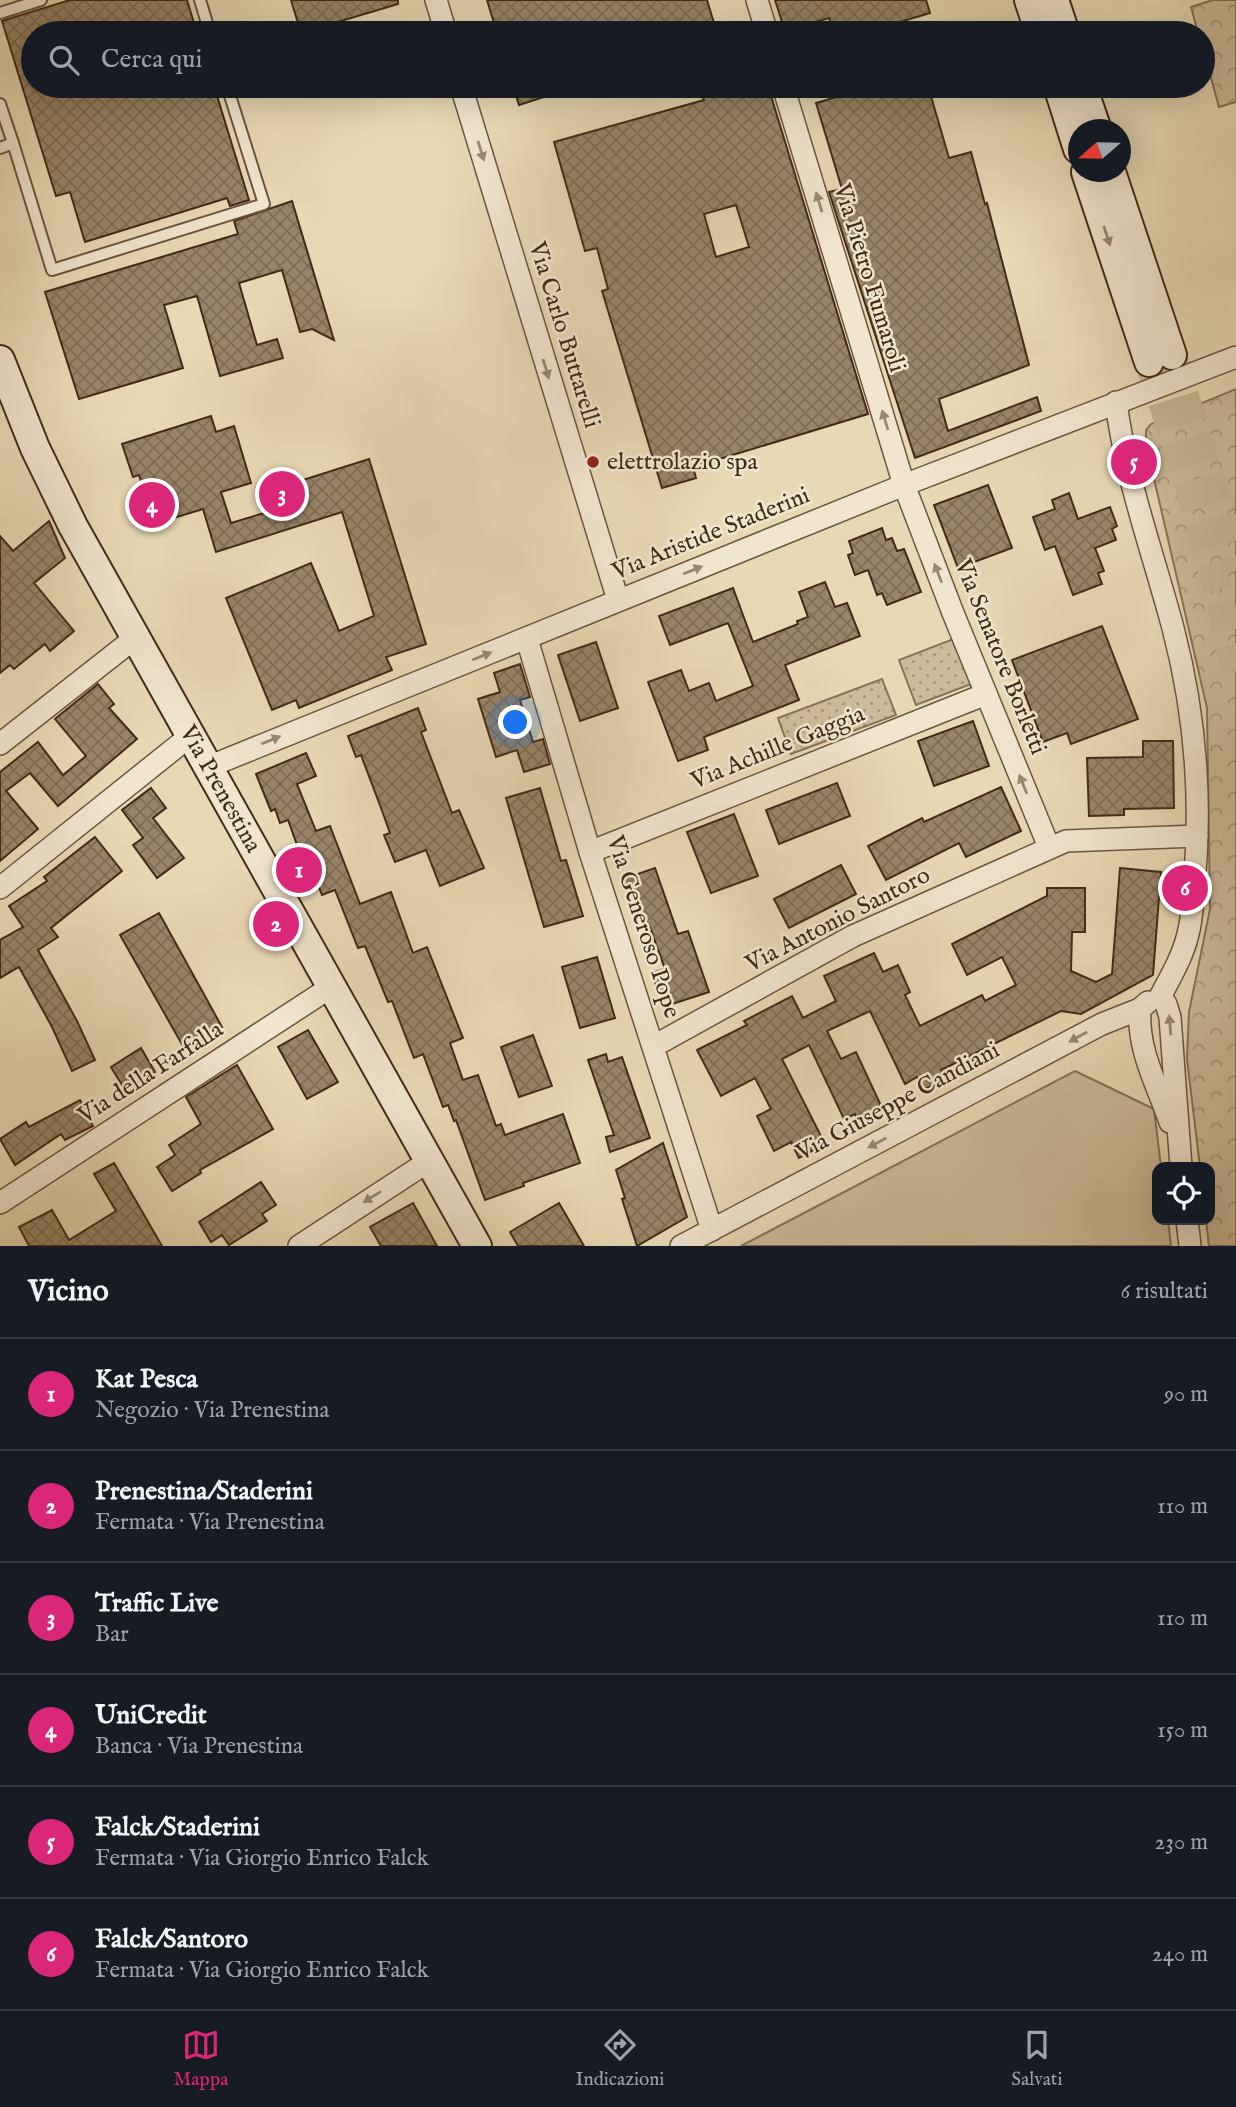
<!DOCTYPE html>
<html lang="it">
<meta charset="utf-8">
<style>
body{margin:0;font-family:"IM FELL English",serif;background:#242831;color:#f1f3f6}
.controls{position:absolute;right:21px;bottom:21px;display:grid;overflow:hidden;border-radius:14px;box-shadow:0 7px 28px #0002}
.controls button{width:63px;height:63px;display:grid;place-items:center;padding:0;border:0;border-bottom:2px solid #363941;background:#171b24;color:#f1f3f6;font:35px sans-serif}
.compass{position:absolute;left:1068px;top:119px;width:63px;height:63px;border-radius:50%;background:#171b24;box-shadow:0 7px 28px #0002;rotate:250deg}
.you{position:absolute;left:516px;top:723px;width:24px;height:24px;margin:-18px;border:5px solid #fff;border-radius:50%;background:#1a73e8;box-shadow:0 0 0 10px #1a73e833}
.badge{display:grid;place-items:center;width:46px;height:46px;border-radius:50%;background:#db2777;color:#fff;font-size:23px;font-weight:700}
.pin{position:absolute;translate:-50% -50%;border:4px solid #fff;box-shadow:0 2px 7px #0006}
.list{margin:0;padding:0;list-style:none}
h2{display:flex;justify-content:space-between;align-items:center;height:91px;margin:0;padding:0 28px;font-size:30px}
h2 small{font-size:23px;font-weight:400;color:#9ea1a6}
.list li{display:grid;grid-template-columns:46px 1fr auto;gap:21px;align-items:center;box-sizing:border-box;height:112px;padding:0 28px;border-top:2px solid #363941}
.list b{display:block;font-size:26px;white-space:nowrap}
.list p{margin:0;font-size:23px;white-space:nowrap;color:#9ea1a6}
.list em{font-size:23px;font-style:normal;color:#9ea1a6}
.icon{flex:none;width:38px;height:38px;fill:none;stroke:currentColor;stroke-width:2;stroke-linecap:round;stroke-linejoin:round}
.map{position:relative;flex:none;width:1236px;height:1246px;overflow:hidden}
.search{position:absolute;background:#171b24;box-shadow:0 7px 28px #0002;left:21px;right:21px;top:21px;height:77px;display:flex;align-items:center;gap:18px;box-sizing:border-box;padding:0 24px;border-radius:38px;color:#9ea1a6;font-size:26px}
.sheet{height:763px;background:#171b24}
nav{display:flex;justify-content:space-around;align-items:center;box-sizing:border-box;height:98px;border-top:2px solid #363941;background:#171b24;font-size:19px;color:#9ea1a6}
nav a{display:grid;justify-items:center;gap:4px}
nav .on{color:#db2777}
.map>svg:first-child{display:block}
.grass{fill:url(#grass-dots);stroke:#867358;stroke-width:2}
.forest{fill:url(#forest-crowns);stroke:#867358;stroke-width:2}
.garden{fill:#ccbb9a;stroke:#867358;stroke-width:2}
.building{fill:url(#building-cross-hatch);stroke:#412b16;stroke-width:2;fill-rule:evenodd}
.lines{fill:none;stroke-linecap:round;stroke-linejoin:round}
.secondary-tunnel{stroke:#c7b695;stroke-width:28;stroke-dasharray:28 14;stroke-linecap:butt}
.lane-casing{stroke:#6b563e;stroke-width:14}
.street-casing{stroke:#6b563e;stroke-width:24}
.secondary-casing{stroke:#412b16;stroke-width:32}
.lane{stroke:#f0e6cf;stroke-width:10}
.street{stroke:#f0e6cf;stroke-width:21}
.secondary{stroke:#f0e6cf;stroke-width:28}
.oneway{fill:#988872}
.poi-dot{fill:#8f2418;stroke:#f0e6cf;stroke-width:2.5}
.labels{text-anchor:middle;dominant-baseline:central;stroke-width:5;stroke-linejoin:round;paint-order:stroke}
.street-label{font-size:24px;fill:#412b16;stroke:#f0e6cf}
.poi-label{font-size:24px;fill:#412b16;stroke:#f0e6cf;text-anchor:start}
</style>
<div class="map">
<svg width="1236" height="1246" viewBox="0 0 1236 1246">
<defs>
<pattern id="grass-dots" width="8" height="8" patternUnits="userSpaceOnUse" patternTransform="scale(1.75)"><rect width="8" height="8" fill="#ccbb9a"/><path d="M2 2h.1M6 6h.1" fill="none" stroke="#a7987d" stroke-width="1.8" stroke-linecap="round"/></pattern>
<pattern id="forest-crowns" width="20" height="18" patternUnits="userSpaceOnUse" patternTransform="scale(1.75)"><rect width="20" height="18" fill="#ccbb9a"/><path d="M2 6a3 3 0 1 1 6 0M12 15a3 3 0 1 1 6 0" fill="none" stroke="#a7987d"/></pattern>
<pattern id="building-cross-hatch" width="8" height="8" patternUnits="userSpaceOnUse" patternTransform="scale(1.75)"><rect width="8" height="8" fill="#988569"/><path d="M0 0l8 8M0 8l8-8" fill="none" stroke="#7e6d55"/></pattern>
</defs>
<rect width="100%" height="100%" fill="#e8d9b5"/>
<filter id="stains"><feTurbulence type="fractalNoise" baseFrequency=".00286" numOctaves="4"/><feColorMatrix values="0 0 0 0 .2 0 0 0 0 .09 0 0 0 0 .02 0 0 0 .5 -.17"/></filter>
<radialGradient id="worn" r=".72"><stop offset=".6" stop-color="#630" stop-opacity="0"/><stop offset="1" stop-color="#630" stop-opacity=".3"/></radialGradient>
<g class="grass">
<path d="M956,638L974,683L916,705L899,660Z"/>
<path d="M882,679L896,715L791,754L778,718Z"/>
</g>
<g class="forest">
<path d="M1213,0H1236V102L1219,107L1203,49V33H1198L1191,7Z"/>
<path d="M1236,389V1246H1209L1206,1220H1210V1167H1200L1187,1059L1189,1012L1210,909L1207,708L1146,444V430L1151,424Z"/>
</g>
<path class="garden" d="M1075,1071L1154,1109L1161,1167H1157V1220H1168L1171,1246H741Z"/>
<g class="building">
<path d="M70,0H187L197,33H33V86H214L249,200L230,206L227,198L85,242L70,192L56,196L2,21Z"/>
<path d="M291,0H398V4L301,33Z"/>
<path d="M487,0H707L717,33H497Z"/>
<path d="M775,0H926L930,13L876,29L877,33H834L829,18L785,31Z"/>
<path d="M513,86H568L569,89L519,105Z"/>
<path d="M735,86H768L868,414L693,467L696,478L662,488L602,291L608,289L597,248L585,251L554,142L704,100L702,96ZM736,205L749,247L716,257L704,214Z"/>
<path d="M875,86H928L949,158L971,152L985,204L987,203L1029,365L939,399L948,431L1037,397L1041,411L915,458L829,192L842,189L816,103Z"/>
<path d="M292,201L334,340L312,329L300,332L282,270L239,283L257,345L277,339L283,358L220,376L197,296L164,305L183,368L79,399L45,292L238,234L234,221Z"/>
<path d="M211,416L216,432L234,426L251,483L221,492L231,523L284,507L278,488L369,459L426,644L386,657L392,670L299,708L296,700L272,710L226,598L311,563L339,631L374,616L342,512L216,552L203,509L154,524L139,475L133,477L122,444Z"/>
<path d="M988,485L1012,548L958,568L934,505Z"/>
<path d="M1069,493L1078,519L1110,507L1117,526L1112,529L1116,540L1095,548L1104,571L1098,573L1102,584L1073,595L1055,546L1045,550L1033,517L1055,509L1052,500Z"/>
<path d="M49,521L65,558L34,583L74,631L50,651L45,644L14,669L10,665L0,673V536L13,551Z"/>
<path d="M882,528L886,540L892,538L897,551L904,549L921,592L887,605L882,593L877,595L868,570L855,575L848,555L853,553L849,541Z"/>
<path d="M825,582L835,607L847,603L860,636L785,665L799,700L704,737L708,750L678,761L648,682L681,670L689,691L709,683L716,701L753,686L728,623L670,645L659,616L733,588L753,642L798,624L797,621L808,617L799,592Z"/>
<path d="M1102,626L1138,719L1071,744L1067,733L1043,742L1012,660Z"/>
<path d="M596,642L618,708L580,721L558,655Z"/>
<path d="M520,664L530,697L520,700L533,742L543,739L550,764L524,772L517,750L496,757L478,699L500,692L494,673Z"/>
<path d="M98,684L114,704L109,708L137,739L58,806L30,773L6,791L38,829L0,861V772L38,742L63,775L86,756L55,719Z"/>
<path d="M418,708L426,730L421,732L452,813L459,810L484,868L440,886L426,850L395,862L384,835L390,833L381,808L361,755L356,757L348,736Z"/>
<path d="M973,721L989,766L934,786L918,741Z"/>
<path d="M1143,741H1173L1174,808L1124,809V815L1089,816L1087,758L1143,757Z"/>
<path d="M306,753L316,776L297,784L316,831L330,826L360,904L391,892L413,953L427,947L463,1038L450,1043L463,1080L478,1075L496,1126L501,1124L505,1135L563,1114L580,1163L523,1183L524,1186L485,1200L456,1120L454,1121L448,1105L443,1107L423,1054L414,1058L392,1001L388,1002L365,946L358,948L335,890L322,895L310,865L305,867L288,820L280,823L275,809L271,811L256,774Z"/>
<path d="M837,783L850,816L779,844L766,810Z"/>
<path d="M1001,787L1021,831L966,857L959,843L886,880L868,846L922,818L924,822Z"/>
<path d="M151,788L166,808L153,818L184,858L157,878L133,845L143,838L122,810Z"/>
<path d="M540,788L561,861L566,860L583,916L544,927L506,798Z"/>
<path d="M734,814L758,876L711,893L687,832Z"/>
<path d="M95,837L122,871L51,928L58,937L38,950L77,1021L95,1060L72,1071L52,1027L19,967L0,978V940L23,927L9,906L47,881L44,877Z"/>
<path d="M841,865L856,894L789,928L774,899Z"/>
<path d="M655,868L678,934L688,931L709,992L663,1007L652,973L665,969L649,925L640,928L623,879Z"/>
<path d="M1120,868L1161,872L1153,975L1081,1014L1061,1011L941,1070L946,1079L923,1090L917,1077L905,1084L870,1011L827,1031L841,1059L856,1052L883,1110L859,1122L855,1114L844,1119L809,1045L782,1059L825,1144L799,1158L791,1142L774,1151L757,1116L771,1109L755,1078L721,1096L697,1050L747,1025L744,1021L792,996L803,1018L836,1001L824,976L874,953L883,972L898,965L910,992L905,995L920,1026L982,995L985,1001L1016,985L1002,957L967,975L952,944L1047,896V888H1085V932H1072L1071,971L1096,982L1112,974Z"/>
<path d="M159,913L222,1027L184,1048L120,935Z"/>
<path d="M597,957L615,1018L580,1028L562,967Z"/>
<path d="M308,1030L338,1082L307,1099L278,1047Z"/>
<path d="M533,1035L552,1086L519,1097L501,1047Z"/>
<path d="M141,1048L155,1072L125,1090L111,1067Z"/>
<path d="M606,1054L608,1062L622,1057L650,1138L610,1152L606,1137L614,1135L588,1060Z"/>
<path d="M237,1065L273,1129L200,1170L201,1173L172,1191L157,1167L175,1155L169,1145L201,1124L186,1097Z"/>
<path d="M80,1100L93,1126L65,1140L61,1134L15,1165L0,1139L26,1122L29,1127Z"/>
<path d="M663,1143L687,1217L637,1246L622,1199L625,1198L616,1170Z"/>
<path d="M114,1163L162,1246H29L19,1227L52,1210L69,1240L116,1211L94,1174Z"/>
<path d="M261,1182L276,1205L262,1214L267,1221L229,1245L222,1235L211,1242L199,1222Z"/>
<path d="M413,1203L437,1246H381L370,1227Z"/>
<path d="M559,1203L584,1246H518L510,1232Z"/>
</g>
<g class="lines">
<g class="secondary-tunnel">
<path d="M1172,355L1214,488L1236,570"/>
<path d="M1149,362C1183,466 1217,570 1236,677"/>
</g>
<defs>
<g id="lane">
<path d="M200,0L210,33"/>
<path d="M0,13L41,0"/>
<path d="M0,104L13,143"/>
<path d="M0,148L13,143L52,270L264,204L227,86"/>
</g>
<g id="street">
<path d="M436,0L446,33"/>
<path d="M757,0L767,33"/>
<path d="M461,86L618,600"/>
<path d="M783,86L904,485L953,613L1049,847"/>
<path d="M1116,402C1126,480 1153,553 1173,628C1195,712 1202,801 1194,886C1193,902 1192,919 1188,934C1183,956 1171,976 1160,997"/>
<path d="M527,639L590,852L712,1230"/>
<path d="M0,744L135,638"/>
<path d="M208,767L904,485L1236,357"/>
<path d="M590,852L986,694"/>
<path d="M0,888L190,736"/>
<path d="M1160,997L1166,1004L1170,1017L1181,1167"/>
<path d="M1148,1002L1140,1009C1137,1050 1157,1084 1170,1122"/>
<path d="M654,1046L853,936L1066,841L1197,836"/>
<path d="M0,1203L331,987"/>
<path d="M1187,1220L1190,1246"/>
<path d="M299,1246L429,1161"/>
<path d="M681,1246L1102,1024L1140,1009"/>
</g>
<g id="secondary">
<path d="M1029,0L1040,33"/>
<path d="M1054,0L1065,33"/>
<path d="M1058,86L1078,149"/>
<path d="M1082,86L1097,130"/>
<path d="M1086,172L1149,362"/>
<path d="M1111,172L1172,355"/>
<path id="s1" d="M0,360L35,448L73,526L477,1246"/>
</g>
</defs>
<use href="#lane" class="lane-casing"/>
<use href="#street" class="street-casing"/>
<use href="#secondary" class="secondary-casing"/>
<use href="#lane" class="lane"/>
<use href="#street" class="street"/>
<use href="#secondary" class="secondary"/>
</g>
<defs><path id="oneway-solid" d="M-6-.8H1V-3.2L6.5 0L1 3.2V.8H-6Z" transform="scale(1.75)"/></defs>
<g class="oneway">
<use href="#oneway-solid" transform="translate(481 151) rotate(73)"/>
<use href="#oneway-solid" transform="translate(819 202) rotate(-107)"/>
<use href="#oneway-solid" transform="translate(1107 236) rotate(72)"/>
<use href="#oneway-solid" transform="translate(546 369) rotate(73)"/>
<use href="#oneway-solid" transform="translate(885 420) rotate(-107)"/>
<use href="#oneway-solid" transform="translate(693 570) rotate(-22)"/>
<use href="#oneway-solid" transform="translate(938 573) rotate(-111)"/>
<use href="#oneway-solid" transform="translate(482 656) rotate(-22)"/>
<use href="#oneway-solid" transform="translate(271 740) rotate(-22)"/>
<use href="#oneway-solid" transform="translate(1023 784) rotate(-112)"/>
<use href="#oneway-solid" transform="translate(1170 1025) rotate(-95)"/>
<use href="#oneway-solid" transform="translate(1078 1037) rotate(151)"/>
<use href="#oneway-solid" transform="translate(877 1143) rotate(152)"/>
<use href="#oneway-solid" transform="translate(372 1197) rotate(148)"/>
</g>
<circle class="poi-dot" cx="593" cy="462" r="7"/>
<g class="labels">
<g class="street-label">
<text transform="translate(869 278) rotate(73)">Via Pietro Fumaroli</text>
<text transform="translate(564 335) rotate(73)">Via Carlo Buttarelli</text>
<text transform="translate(711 534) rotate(-22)">Via Aristide Staderini</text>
<text transform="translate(1000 657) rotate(68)">Via Senatore Borletti</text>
<text transform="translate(778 748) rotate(-22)">Via Achille Gaggia</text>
<text stroke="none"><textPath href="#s1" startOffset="483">Via Prenestina</textPath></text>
<text transform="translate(838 920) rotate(-27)">Via Antonio Santoro</text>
<text transform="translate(643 927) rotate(72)">Via Generoso Pope</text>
<text transform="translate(151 1073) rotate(-33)">Via della Farfalla</text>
<text transform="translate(898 1102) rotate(-28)">Via Giuseppe Candiani</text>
</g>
<g class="poi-label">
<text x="607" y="462">elettrolazio spa</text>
</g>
</g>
<rect width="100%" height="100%" filter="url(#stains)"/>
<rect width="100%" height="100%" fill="url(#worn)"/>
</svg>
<div class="controls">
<button><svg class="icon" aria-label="locate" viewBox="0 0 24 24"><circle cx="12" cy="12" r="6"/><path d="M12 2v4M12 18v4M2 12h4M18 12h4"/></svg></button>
</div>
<svg class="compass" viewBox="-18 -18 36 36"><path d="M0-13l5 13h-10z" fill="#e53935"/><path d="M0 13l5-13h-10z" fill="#9ea1a6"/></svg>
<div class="you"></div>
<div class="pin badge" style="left:299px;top:870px">1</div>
<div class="pin badge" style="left:276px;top:924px">2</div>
<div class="pin badge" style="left:282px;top:494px">3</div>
<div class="pin badge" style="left:152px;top:505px">4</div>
<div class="pin badge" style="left:1134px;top:462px">5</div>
<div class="pin badge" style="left:1185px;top:888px">6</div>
<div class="search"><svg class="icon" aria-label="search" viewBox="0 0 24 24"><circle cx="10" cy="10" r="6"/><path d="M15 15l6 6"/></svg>Cerca qui</div>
</div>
<section class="sheet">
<h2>Vicino<small>6 risultati</small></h2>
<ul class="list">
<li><span class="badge">1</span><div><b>Kat Pesca</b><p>Negozio · Via Prenestina</p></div><em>90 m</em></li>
<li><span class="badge">2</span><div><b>Prenestina/Staderini</b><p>Fermata · Via Prenestina</p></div><em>110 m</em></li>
<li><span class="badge">3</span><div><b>Traffic Live</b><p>Bar</p></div><em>110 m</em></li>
<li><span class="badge">4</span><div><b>UniCredit</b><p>Banca · Via Prenestina</p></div><em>150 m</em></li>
<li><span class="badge">5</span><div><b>Falck/Staderini</b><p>Fermata · Via Giorgio Enrico Falck</p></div><em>230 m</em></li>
<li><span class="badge">6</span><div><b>Falck/Santoro</b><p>Fermata · Via Giorgio Enrico Falck</p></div><em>240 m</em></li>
</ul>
</section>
<nav>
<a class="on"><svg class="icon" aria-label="map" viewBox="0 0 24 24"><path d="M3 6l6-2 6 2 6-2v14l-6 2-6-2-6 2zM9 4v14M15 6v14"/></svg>Mappa</a>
<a><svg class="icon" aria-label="directions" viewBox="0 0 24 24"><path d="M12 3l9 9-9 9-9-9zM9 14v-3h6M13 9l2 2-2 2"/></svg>Indicazioni</a>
<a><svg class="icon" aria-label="saved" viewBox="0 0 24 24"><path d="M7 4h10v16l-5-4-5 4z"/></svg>Salvati</a>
</nav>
